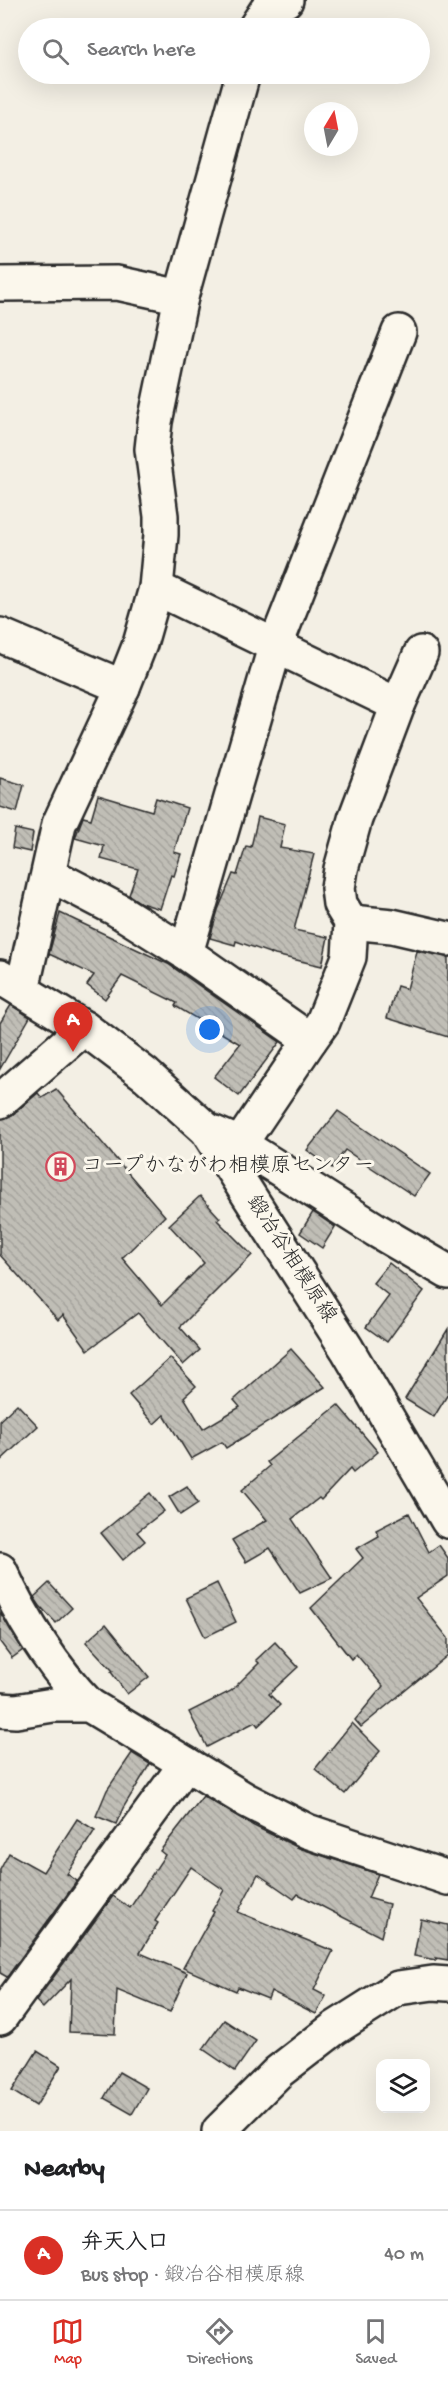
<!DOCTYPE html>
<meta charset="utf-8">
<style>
body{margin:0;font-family:"Gochi Hand","Klee One",sans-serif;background:#f6f6f6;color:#202124}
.controls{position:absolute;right:18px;bottom:18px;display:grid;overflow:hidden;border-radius:12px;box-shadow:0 6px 24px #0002}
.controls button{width:54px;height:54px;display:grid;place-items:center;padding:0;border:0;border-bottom:2px solid #e0e0e0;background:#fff;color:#202124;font:30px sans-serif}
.compass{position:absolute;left:304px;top:102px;width:54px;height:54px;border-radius:50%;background:#fff;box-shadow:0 6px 24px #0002;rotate:10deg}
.you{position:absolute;left:210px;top:1030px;width:21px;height:21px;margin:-15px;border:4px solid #fff;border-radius:50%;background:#1a73e8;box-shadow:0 0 0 9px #1a73e833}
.badge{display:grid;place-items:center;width:39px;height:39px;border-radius:50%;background:#d93025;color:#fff;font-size:20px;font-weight:700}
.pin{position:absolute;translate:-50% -50px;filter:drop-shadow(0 2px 3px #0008)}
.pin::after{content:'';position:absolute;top:32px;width:21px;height:18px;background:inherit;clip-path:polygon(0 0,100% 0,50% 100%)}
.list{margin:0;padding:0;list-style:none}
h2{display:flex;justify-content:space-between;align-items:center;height:78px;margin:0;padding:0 24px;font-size:26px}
h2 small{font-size:20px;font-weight:400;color:#757577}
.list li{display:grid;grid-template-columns:39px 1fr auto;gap:18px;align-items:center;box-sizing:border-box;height:90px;padding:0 24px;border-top:2px solid #e0e0e0}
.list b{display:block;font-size:22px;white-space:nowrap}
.list p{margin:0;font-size:20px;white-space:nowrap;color:#757577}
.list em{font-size:20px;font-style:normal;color:#757577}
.icon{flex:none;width:33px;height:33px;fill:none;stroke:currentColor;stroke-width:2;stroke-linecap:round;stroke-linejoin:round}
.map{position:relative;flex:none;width:448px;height:2131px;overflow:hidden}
.search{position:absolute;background:#fff;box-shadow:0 6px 24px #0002;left:18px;right:18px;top:18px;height:66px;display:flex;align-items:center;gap:15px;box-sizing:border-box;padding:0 21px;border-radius:33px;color:#757577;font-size:22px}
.sheet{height:168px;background:#fff}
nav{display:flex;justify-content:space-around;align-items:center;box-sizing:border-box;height:84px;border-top:2px solid #e0e0e0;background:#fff;font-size:16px;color:#757577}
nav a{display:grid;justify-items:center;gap:3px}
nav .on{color:#d93025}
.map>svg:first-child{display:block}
.building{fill:url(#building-back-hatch);stroke:#2b2b2b;stroke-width:1.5}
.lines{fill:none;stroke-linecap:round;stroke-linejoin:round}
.minor-casing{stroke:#2b2b2b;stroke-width:38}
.major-casing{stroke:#2b2b2b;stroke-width:38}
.minor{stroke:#fbf7ec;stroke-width:33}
.major{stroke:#fbf7ec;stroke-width:33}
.labels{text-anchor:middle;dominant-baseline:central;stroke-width:6;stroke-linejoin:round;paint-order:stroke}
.poi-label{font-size:21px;fill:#2b2b2b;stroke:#fbf7ec;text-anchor:start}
.street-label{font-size:21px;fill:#2b2b2b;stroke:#fbf7ec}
</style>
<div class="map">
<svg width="448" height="2131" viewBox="0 0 448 2131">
<defs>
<pattern id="building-back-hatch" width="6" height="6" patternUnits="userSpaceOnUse" patternTransform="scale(1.5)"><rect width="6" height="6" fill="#c0beb6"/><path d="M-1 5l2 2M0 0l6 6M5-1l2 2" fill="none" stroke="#a5a39d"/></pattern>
</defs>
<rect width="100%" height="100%" fill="#f3efe4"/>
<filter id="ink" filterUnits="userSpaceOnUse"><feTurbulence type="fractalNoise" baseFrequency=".0167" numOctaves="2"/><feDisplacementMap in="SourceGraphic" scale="12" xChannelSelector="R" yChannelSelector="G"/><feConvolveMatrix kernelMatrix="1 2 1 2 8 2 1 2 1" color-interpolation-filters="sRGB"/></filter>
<g filter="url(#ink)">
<g class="building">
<path d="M0,778L24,785L17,812L0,807Z"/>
<path d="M98,795L152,811L156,798L187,808L174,852L181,854L174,876L171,875L160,909L141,903L129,895L138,869L101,859L104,846L75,838L83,817L91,819Z"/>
<path d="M258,817L285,824L280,848L314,854L294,930L328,937L322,966L275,955L236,941L235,945L210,938L218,910L233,874L237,875L246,846L251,847Z"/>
<path d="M15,829L33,833L30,852L12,848Z"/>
<path d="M60,913L168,964L280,1042L239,1096L214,1077L240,1044L175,1006L177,1003L122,976L105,999L87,985L94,975L49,954Z"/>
<path d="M417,951L448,957V1037L387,1018L397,986L407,989Z"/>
<path d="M11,1005L30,1017L0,1069V1023Z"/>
<path d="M56,1089L165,1216L122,1258L162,1305L204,1263L169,1225L200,1196L220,1218L217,1220L252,1255L180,1327L200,1350L183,1365L138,1313L88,1350L63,1315L58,1320L0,1255V1119L12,1115L38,1093L42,1098Z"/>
<path d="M338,1111L430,1174L414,1196L345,1150L332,1168L307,1150Z"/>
<path d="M313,1212L335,1227L322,1248L300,1233Z"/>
<path d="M389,1263L424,1291L387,1342L366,1327L389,1296L373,1283Z"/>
<path d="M448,1329V1394L434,1417L405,1399Z"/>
<path d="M291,1349L325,1387L226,1448L222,1442L191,1459L164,1415L154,1424L129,1395L170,1358L196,1386L184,1397L203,1429L240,1407L234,1400Z"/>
<path d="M17,1404L38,1426L0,1461V1420Z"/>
<path d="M338,1405L378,1452L353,1473L350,1469L321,1500L319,1498L292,1519L332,1578L300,1593L270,1548L246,1562L232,1540L267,1520L242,1490L270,1466L267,1462Z"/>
<path d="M187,1486L198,1503L180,1515L169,1497Z"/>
<path d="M150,1493L164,1511L137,1532L145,1541L123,1560L101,1533Z"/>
<path d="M409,1513L429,1552L439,1545L448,1558V1576L416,1598L448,1638V1655L361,1727L355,1720L383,1686L356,1654L351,1659L311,1608L363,1558L356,1549L379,1536L376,1530Z"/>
<path d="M49,1583L72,1608L56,1623L40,1606L34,1597Z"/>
<path d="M217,1583L236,1622L205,1637L186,1598Z"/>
<path d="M0,1612L23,1650L12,1658L0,1642Z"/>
<path d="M106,1624L149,1677L127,1694L111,1672L113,1671L86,1642Z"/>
<path d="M275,1642L298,1667L269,1694L280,1705L258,1726L255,1722L207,1747L189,1712L231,1691L259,1663L256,1660Z"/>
<path d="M352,1723L380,1751L345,1794L315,1769Z"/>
<path d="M132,1753L150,1764L123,1808L116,1824L96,1816L107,1790Z"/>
<path d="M203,1796L254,1826L299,1848L378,1874L368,1898L389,1904L381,1937L298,1894L294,1899L258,1874L238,1912L333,1951L314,1990L326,1996L316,2014L271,1991L268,1999L238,1987L236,1991L183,1968L214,1912L212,1911L224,1890L191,1867L155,1921L158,1923L140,1953L187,1973L170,2012L117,1990L115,2034L69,2032L71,1979L43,2008L36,2001L113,1896L130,1908L165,1855L160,1851Z"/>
<path d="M77,1819L95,1830L67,1874L77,1881L7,1977L0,1973V1870L9,1853L43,1872Z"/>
<path d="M421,1919L448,1925V1960L436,1958V1960L414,1956Z"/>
<path d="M224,2020L256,2041L235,2071L203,2049Z"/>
<path d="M37,2051L61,2066L36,2106L12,2091Z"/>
<path d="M119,2072L147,2088L132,2114L104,2098Z"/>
</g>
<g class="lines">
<defs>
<g id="minor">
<path d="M255,28L266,11L286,0"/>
<path d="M0,284L117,283L181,297"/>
<path d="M0,635L123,687"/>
<path d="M398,705L421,653"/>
<path d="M49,874L116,909L186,953L310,1040L323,1022L349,957L351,922L340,904L338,888L341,869L355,819L398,705L156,588"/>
<path d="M351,922L392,926L448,939"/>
<path d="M186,953L275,647L399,332"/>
<path d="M22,990L59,824L123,687L140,644L156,588L161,535V516L152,449L155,422L181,297L243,74"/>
<path d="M0,1101L84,1028"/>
<path d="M207,1130L240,1144L376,1230L448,1272"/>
<path d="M240,1144L310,1040"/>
<path d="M0,1570C22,1618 52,1667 89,1705"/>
<path d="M0,1710L16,1711L53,1705H89L246,1800L307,1831L448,1878"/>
<path d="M0,2018L186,1764"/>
<path d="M219,2131L278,2072L335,2028L398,1988L433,1983L448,1984"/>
</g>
<path id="major" d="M0,977L84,1028L146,1075L207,1130L347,1349L448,1521"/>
</defs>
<use href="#minor" class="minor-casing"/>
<use href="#major" class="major-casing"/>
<use href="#minor" class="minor"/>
<use href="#major" class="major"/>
</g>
</g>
<defs>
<symbol id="building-ring" viewBox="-11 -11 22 22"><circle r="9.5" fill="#fbf7ec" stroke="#d1495b" stroke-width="1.5"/><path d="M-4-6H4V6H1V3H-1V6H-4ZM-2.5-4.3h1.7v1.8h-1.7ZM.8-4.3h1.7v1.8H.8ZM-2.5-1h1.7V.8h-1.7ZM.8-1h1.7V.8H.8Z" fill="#d1495b"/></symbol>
</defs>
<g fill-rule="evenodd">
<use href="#building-ring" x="44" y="1150" width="33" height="33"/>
</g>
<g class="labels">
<g class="poi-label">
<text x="82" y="1167">コープかながわ相模原センター</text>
</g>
<g class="street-label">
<text transform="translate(290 1260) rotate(57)">鍛冶谷相模原線</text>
</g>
</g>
</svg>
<div class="controls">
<button><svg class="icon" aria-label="layers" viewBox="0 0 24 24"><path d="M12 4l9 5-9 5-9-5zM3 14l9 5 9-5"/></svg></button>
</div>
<svg class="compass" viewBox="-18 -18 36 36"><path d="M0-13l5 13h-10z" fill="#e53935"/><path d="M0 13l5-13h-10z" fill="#757577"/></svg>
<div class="you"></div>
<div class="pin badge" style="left:73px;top:1052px">A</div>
<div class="search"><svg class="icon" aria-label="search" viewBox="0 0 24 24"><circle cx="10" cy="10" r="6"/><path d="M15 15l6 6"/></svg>Search here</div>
</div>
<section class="sheet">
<h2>Nearby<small></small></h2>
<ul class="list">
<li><span class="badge">A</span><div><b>弁天入口</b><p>Bus stop · 鍛冶谷相模原線</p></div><em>40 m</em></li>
</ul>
</section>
<nav>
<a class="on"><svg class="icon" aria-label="map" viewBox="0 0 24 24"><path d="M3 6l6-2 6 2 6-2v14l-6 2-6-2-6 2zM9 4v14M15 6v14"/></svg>Map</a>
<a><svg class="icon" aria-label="directions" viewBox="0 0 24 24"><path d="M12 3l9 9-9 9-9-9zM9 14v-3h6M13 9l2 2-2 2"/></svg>Directions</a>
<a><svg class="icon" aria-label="saved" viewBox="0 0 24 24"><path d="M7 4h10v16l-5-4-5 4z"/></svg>Saved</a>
</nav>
